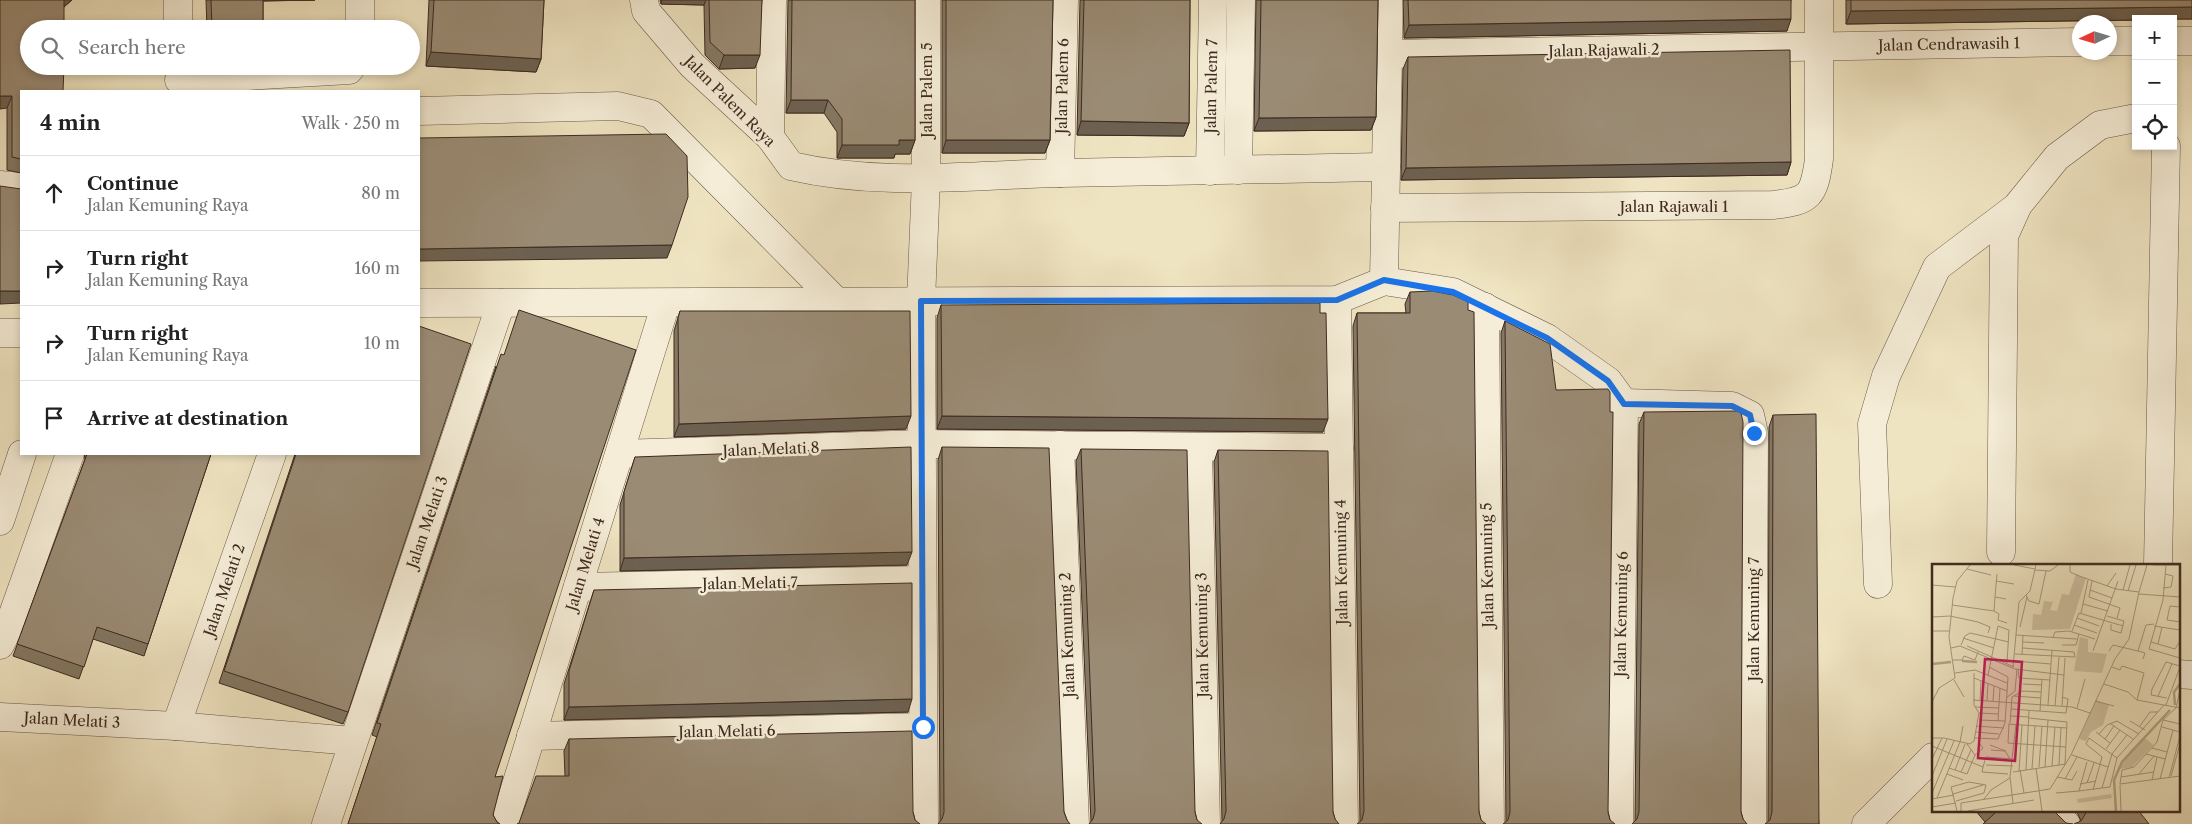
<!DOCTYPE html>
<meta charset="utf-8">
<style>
body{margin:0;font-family:"Libre Caslon Text",serif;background:#f6f6f6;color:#222}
.controls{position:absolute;right:15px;top:15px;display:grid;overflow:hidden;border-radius:0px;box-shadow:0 2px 8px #0003}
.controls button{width:45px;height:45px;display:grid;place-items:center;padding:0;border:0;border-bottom:1px solid #e0e0e0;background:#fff;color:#222;font:25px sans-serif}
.compass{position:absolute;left:2072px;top:15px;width:45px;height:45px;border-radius:50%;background:#fff;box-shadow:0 2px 8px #0003;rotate:266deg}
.stop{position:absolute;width:15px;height:15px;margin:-11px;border:4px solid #1a73e8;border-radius:50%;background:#fff}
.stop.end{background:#1a73e8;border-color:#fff;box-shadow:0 1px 5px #0008}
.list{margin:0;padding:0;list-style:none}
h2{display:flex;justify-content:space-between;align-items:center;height:65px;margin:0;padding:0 20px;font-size:21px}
h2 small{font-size:16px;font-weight:400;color:#767676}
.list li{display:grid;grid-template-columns:32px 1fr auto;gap:15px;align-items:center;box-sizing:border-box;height:75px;padding:0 20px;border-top:1px solid #e0e0e0}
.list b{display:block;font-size:19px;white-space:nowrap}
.list p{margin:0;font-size:16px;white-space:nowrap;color:#767676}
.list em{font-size:16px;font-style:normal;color:#767676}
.icon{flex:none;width:28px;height:28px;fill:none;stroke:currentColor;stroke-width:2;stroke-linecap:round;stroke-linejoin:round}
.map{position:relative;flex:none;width:2192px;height:824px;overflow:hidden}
.search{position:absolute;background:#fff;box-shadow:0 2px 8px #0003;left:20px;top:20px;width:400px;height:55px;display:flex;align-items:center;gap:12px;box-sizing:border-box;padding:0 18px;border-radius:28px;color:#767676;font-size:19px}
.panel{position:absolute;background:#fff;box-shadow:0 2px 8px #0003;left:20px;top:90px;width:400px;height:365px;border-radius:0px}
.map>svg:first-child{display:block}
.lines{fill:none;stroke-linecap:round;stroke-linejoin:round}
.minor-casing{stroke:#6a5848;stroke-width:29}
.minor{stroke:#f5edd7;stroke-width:28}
.wall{fill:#847864;stroke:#3e2a20}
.shaded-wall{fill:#6c6151;stroke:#3e2a20}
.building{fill:#9a8b74;stroke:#3e2a20}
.route{stroke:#1a73e8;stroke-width:6}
.labels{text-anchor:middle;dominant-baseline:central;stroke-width:5;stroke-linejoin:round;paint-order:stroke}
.street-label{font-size:15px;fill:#3e2a20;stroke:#f5edd7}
.inset-river{fill:none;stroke:#b3a58a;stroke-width:2.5}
.inset-road{fill:none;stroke:#a89a81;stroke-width:1}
.view{fill:#c2185b;fill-opacity:0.15;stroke:#c2185b;stroke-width:2.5}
.inset-edge{fill:none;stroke:#3e2a20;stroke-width:2.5}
</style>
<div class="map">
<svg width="2192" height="824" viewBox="0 0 2192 824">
<rect width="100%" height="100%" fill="#efe4c1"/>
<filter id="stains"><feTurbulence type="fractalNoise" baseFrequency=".004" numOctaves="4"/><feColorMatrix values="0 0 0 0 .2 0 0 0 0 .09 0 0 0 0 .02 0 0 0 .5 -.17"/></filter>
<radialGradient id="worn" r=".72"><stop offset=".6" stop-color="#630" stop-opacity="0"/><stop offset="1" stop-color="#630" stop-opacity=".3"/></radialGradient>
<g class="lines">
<defs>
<g id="minor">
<path d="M178,0V29"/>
<path d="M644,0L646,11L692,65L770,137L791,166C882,187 969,175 1061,173C1170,170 1278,169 1386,167"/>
<path d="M360,29V0"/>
<path d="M2110,41H2136"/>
<path d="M2173,41H2192"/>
<path d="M1388,54L2080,42"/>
<path d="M179,80L349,70L352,66"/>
<path d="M419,111L618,106L651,114L837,302"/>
<path d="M770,137L772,0"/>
<path d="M1238,170L1241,0"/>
<path d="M1210,171L1213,0"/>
<path d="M1060,173L1064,0"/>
<path d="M0,185L21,187"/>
<path d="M1385,208L1773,205C1810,201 1814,196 1819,159V0"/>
<path d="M1384,281L1389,0"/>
<path d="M1337,300L1344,824"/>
<path d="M419,303L1337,300L1384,281L1453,292L1547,338L1608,381L1624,403L1732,406L1750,415L1754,433L1752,824"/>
<path d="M1485,307L1490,824"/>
<path d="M0,333H21"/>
<path d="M1060,445L1075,824"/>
<path d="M1198,447L1206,824"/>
<path d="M620,454L922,444L1339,448"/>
<path d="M0,521L22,454"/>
<path d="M2001,552L2004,236L2018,205L2057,157L2100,125L2136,118"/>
<path d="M2158,565L2166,146"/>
<path d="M1878,584L1872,424L1886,376L1937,267L2015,208"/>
<path d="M578,587L922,580"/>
<path d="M0,645L7,631L70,454"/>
<path d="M2178,674L2192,675"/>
<path d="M0,717L176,726L353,741"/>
<path d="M176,726L272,454"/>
<path d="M531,736L923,727"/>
<path d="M2054,810L2066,824"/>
<path d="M326,824L501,303"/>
<path d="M504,824L666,303"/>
<path d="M924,824L921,301L926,180V0"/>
<path d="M1619,824L1624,403"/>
<path d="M1866,824L1933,757"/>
</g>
</defs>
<use href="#minor" class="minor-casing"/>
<use href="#minor" class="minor"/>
</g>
<g class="wall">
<path d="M0,0H72L64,7L21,91V173L7,170V108Z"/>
<path d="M206,0H315L263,1V29H207Z"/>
<path d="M429,0H544L541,59L536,72L426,66Z"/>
<path d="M660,0H762L755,68L719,69L705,55L704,5L661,4Z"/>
<path d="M788,0H915V140L910,154H895L894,158H837V132L824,113H786Z"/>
<path d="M942,0H1053L1050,140L1045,153H942Z"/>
<path d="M1080,0H1190L1189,123L1184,136L1077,135Z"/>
<path d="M1256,0H1378L1376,117L1371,130L1254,131Z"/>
<path d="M1403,0H1791L1787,31L1404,38Z"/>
<path d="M1846,0H2192V19H2136V20L1846,24Z"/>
<path d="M1408,57L1791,162L1787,175L1401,180L1403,69Z"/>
<path d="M1410,292L1479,812L1481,820L1360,822L1353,326L1357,313H1406L1405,304Z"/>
<path d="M941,305L1323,432L937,429V318Z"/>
<path d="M680,311L906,429L674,437V331Z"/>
<path d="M1505,321L1608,812L1610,820L1506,822L1501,333Z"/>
<path d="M496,366L495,777L493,815L497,822L500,824H348L377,737L372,735Z"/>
<path d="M1644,412L1741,812L1743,819L1635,822L1639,424Z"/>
<path d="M1773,415L1819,824L1768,822L1769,427Z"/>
<path d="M942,447L1064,812L1067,820L940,822L938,460Z"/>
<path d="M1081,449L1195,812L1197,820L1091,822L1076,461Z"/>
<path d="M1218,450L1333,812L1335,819L1222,822L1214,462Z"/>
<path d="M84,454H211L144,656L93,639L79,679L13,656L85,459Z"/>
<path d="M295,454L348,712L343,724L219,683Z"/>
<path d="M635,457L907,565L620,571V505Z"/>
<path d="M594,590L908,712L564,720V684Z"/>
<path d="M569,739L913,812L915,820L519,823L565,776L564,751Z"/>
<path d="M1975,810H2053L1985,822Z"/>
<path d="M2075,810H2138L2081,821L2078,814Z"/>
</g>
<g class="shaded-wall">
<path d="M63,0H72L59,10Z"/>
<path d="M258,0H315L258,1Z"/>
<path d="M662,0H706L704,5L661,4Z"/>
<path d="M2192,7V19H2136V20L1846,24L1851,11Z"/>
<path d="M1791,19L1787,31L1404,38L1409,25Z"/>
<path d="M431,52L541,59L536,72L426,66Z"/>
<path d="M724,55H760L755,68L719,69Z"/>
<path d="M0,96H12L7,108L0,109Z"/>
<path d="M791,100H828L824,113H786Z"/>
<path d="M1376,117L1371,130L1254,131L1259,118Z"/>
<path d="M1081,121L1189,123L1184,136L1077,135Z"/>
<path d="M899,140H915L910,154H895L894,158H837L842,145Z"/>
<path d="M946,140H1050L1045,153H942Z"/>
<path d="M1791,162L1787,175L1401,180L1406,168Z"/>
<path d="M672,245L667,258L419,261V249Z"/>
<path d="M0,291H21V303L0,304Z"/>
<path d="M911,416L906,429L674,437L679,424Z"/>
<path d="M942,416L1328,419L1323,432L937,429Z"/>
<path d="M912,552L907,565L620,571L624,558Z"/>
<path d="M912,699L908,712L564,720L569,707Z"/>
</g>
<g class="building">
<path d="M0,0H64V29H29V66H64L63,91H21V159L12,157V96H0Z"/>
<path d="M211,0H263V29H212Z"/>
<path d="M434,0H544L541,59L431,52Z"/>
<path d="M709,0H762L760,55H724L710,42Z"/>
<path d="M792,0H915V140H899V145H842V119L828,100H791Z"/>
<path d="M946,0H1053L1050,140H946Z"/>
<path d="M1084,0H1190L1189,123L1081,121Z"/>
<path d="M1261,0H1378L1376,117L1259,118Z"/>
<path d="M1408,0H1791V19L1409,25Z"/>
<path d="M1851,0H2192V7L1851,11Z"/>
<path d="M1790,50L1791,162L1406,168L1408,57Z"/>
<path d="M666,134L687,156L688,197L672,245L419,249V138Z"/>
<path d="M0,186L21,189V291H0Z"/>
<path d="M1432,291L1453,295L1468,302V310L1474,312L1479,812L1481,820L1486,824H1357L1362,820L1364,811L1357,313H1410V292Z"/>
<path d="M1320,303V313H1326L1328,419L942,416L941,305Z"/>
<path d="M519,310L636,350L495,777L503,776L493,815L497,822L500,824H348L381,724L377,723L501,354L504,355Z"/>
<path d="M680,311H910L911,416L679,424L678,318Z"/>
<path d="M1505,321L1550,344L1556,390L1608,389L1610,392V412H1613L1608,812L1610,820L1615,824H1503L1508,820L1510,812Z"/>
<path d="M419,326L471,344L348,712L224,671L296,454H419Z"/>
<path d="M1737,411L1741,413L1743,422L1741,812L1743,819L1747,824H1632L1637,819L1639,812L1644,412Z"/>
<path d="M1816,414L1819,824H1765L1770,820L1772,812L1773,415Z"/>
<path d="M911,447L912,552L624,558V492L635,457Z"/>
<path d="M942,447L1049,448L1064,812L1067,820L1070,824H938L942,819L944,812Z"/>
<path d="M1081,449L1187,450L1195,812L1197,820L1202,824H1089L1093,819L1095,811Z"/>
<path d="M1218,450L1328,451L1333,812L1335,819L1339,824H1220L1224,819L1226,811Z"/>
<path d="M87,454H211L148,644L97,627L84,667L17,644Z"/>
<path d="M912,583V699L569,707V671L594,590Z"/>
<path d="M912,731L913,812L915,820L920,824H517L519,823L536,776H569V739Z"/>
<path d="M1993,810H2053L2066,823L2073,824H1983L1995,813Z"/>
<path d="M2087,810H2138L2149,824H2074L2081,821L2086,813Z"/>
</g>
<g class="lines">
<path class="route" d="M923,727L921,301L1337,300L1384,280L1453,292L1547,338L1608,381L1624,404L1732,406L1750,415L1754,433"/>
</g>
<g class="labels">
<g class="street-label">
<text transform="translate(1949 44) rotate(-1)">Jalan Cendrawasih 1</text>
<text transform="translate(1604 50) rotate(-1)">Jalan Rajawali 2</text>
<text transform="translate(1062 86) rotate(-89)">Jalan Palem 6</text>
<text transform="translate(1211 86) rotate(-89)">Jalan Palem 7</text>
<text transform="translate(926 90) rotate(-90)">Jalan Palem 5</text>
<text transform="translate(730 101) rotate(45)">Jalan Palem Raya</text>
<text x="1674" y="206">Jalan Rajawali 1</text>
<text transform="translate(771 449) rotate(-2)">Jalan Melati 8</text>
<text transform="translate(427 522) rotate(-71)">Jalan Melati 3</text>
<text transform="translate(1341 562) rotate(-91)">Jalan Kemuning 4</text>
<text transform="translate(585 564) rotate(-73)">Jalan Melati 4</text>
<text transform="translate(1487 565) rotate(-91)">Jalan Kemuning 5</text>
<text transform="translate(750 583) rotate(-1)">Jalan Melati 7</text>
<text transform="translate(224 590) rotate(-71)">Jalan Melati 2</text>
<text transform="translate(1621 614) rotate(-89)">Jalan Kemuning 6</text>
<text transform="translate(1753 619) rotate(-90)">Jalan Kemuning 7</text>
<text transform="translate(1067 635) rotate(-92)">Jalan Kemuning 2</text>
<text transform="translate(1202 635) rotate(-91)">Jalan Kemuning 3</text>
<text transform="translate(72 720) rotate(3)">Jalan Melati 3</text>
<text transform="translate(727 731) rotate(-1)">Jalan Melati 6</text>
</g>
</g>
<g transform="translate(1932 564)">
<rect width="248" height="248" fill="#efe4c1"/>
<path d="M144,10L154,14L138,65L100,66L101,50L109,51L112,37L121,38L118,46L125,47L130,30L137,31ZM148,73L156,75V88L175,90L170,109L142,107ZM164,136L177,141L171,161L159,168L154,177L147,175ZM212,173L221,181L200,203L188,205L198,187ZM179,230L180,234L146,239L145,235Z" fill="#d1c4a6"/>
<path class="inset-river" d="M30,97L45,98M0,100L19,98M243,141L242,128L248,120M184,247L182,216L190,198L238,146"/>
<path class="inset-road" d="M82,1L103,5M221,1H248M234,1L231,36L217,85L248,94M35,5L59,11M103,6L118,7L126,1M64,17L82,20M160,17L157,33L188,44L185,54M0,21L23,23M175,22L184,9M231,24L239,23L241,12L233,10M158,26L180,34M191,26L198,1M196,27L204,1M207,28L215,1M207,30L248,33M94,31L97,37L107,40L114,7M63,33L65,10M151,40L156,16M20,41L62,47L67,50L66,56L75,59M248,43L238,42L235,56L248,58M62,47L63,33L74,35M149,49L151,40L176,47M175,52L192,57L189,69L179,66V60M0,53L18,52L46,58L58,63L56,69M145,54L167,62M142,61L165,69M222,62L248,66M88,63L95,33M0,67H17M140,67L147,49L191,62M84,71L145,75M121,73L123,68L137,67L163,75M31,74L62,84M91,78L112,79M219,78L243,85L248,77M226,80L230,63M29,81L33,72L38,69L77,78M130,81H144L147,70M35,82L82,103M19,84L28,82L83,105L132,111M161,87L186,17M177,87L181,81L210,88L213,89L211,95M206,87L214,61L222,60M83,90L143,93L142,88L91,84M90,91L91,71M21,96H30L32,92L43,96L46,88M82,97L119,100M81,103L87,38L98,27L104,1M180,103L188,106L190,102L212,109L205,136M86,106L87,114L118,116M23,109L43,106L75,119M42,109V114L75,127M56,111L66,62L77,66L75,99M22,116L32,133M91,120L110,121M172,120L196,128L205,136L248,144M248,126L244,144L231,156L225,178L202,203L190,206L188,220L248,212M90,127L109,128M82,132L109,134M226,132L240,100M74,134L83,127L85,105M235,134L219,131L220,125L234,98L248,102M41,136L140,143L158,149M48,137L49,117M55,137L56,119M61,137L62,122M163,137L182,142M0,138L7,124L23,114L17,73L21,34L25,17L38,1M116,141L120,86M234,141L248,103M123,142L127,93M130,142L133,94M43,143L67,144M145,144L153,115M79,145L134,149L136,135L130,133M108,147L110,115M47,149L66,150M79,152L97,153M97,154L135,158L133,200M47,156L73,157M231,156L248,160M66,157L68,124M198,157L213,166M78,159L80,133L90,127M76,160L135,164M77,160L76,179L134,183M179,160L201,175M44,162L72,164M208,162L218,148H226M230,163L248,168M44,168L67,170M164,168L178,179M167,170L175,161L185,157L207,170M0,174H12L38,180L42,177L47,149L42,141V114M43,174L66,175L73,159L76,113L57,103M173,175L182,162M28,178L31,162M58,181L74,187M0,182L51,203L50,208L76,210M220,184L235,188M174,185L188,166M59,186L73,187L78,195M214,190L233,195M43,191L51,184L47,179M140,191L176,203M0,195L10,174M155,198L147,227L178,223L185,194L232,141M54,201L81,202M127,201L129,164M120,202L123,163M51,203L54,193L82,195M107,203L110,162M113,203L116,156M17,204L35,210L43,191L35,180M104,204L110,247M100,205L103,162M23,206L33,180M88,206L92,229M94,206L97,147M87,207L90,161M29,208L39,186M81,208L134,200M15,210L31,216M207,210L222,192M0,212L15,175M239,212L248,180M125,213L140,216L145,207M189,213L222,208M237,214L248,172M133,215L145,193M228,215L241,166M220,216L225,193M155,219L162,199M148,220L164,217M188,221L189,247M170,224L180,190L195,171M161,226L170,193L154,180L157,174L185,194M0,229L22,177M124,229L147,227M21,230L51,221M5,234L28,178M0,235L22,231M52,235L59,226L78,214M24,237L52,229L54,221L37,218L19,223L25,247M81,239L78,213L84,160M0,243L24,239M29,247V239L118,225L139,191L183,95L197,75L207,28L184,25L147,12L138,8V1M36,247L102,236"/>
<path class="view" d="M53,95L90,98L83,197L46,194Z"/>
<rect width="248" height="248" class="inset-edge"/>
</g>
<rect width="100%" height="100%" filter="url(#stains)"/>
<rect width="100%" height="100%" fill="url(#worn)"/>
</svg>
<div class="controls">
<button>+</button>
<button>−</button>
<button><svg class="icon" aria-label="locate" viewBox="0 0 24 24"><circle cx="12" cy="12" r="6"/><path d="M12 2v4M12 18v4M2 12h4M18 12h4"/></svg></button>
</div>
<svg class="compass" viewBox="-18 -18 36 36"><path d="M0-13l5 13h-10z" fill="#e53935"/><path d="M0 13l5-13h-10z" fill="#767676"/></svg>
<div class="stop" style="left:923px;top:727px"></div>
<div class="stop end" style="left:1754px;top:433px"></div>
<div class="search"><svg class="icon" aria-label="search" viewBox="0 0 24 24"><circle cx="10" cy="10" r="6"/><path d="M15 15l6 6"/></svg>Search here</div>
<section class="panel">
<h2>4 min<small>Walk · 250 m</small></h2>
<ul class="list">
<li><svg class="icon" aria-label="ahead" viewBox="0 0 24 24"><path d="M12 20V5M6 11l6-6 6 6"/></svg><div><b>Continue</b><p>Jalan Kemuning Raya</p></div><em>80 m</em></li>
<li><svg class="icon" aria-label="right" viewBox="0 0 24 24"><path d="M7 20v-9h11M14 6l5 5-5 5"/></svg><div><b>Turn right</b><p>Jalan Kemuning Raya</p></div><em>160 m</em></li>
<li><svg class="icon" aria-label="right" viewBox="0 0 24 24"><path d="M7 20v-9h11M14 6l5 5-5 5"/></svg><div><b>Turn right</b><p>Jalan Kemuning Raya</p></div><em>10 m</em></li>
<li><svg class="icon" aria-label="arrive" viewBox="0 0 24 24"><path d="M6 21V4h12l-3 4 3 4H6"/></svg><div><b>Arrive at destination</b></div></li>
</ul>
</section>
</div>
